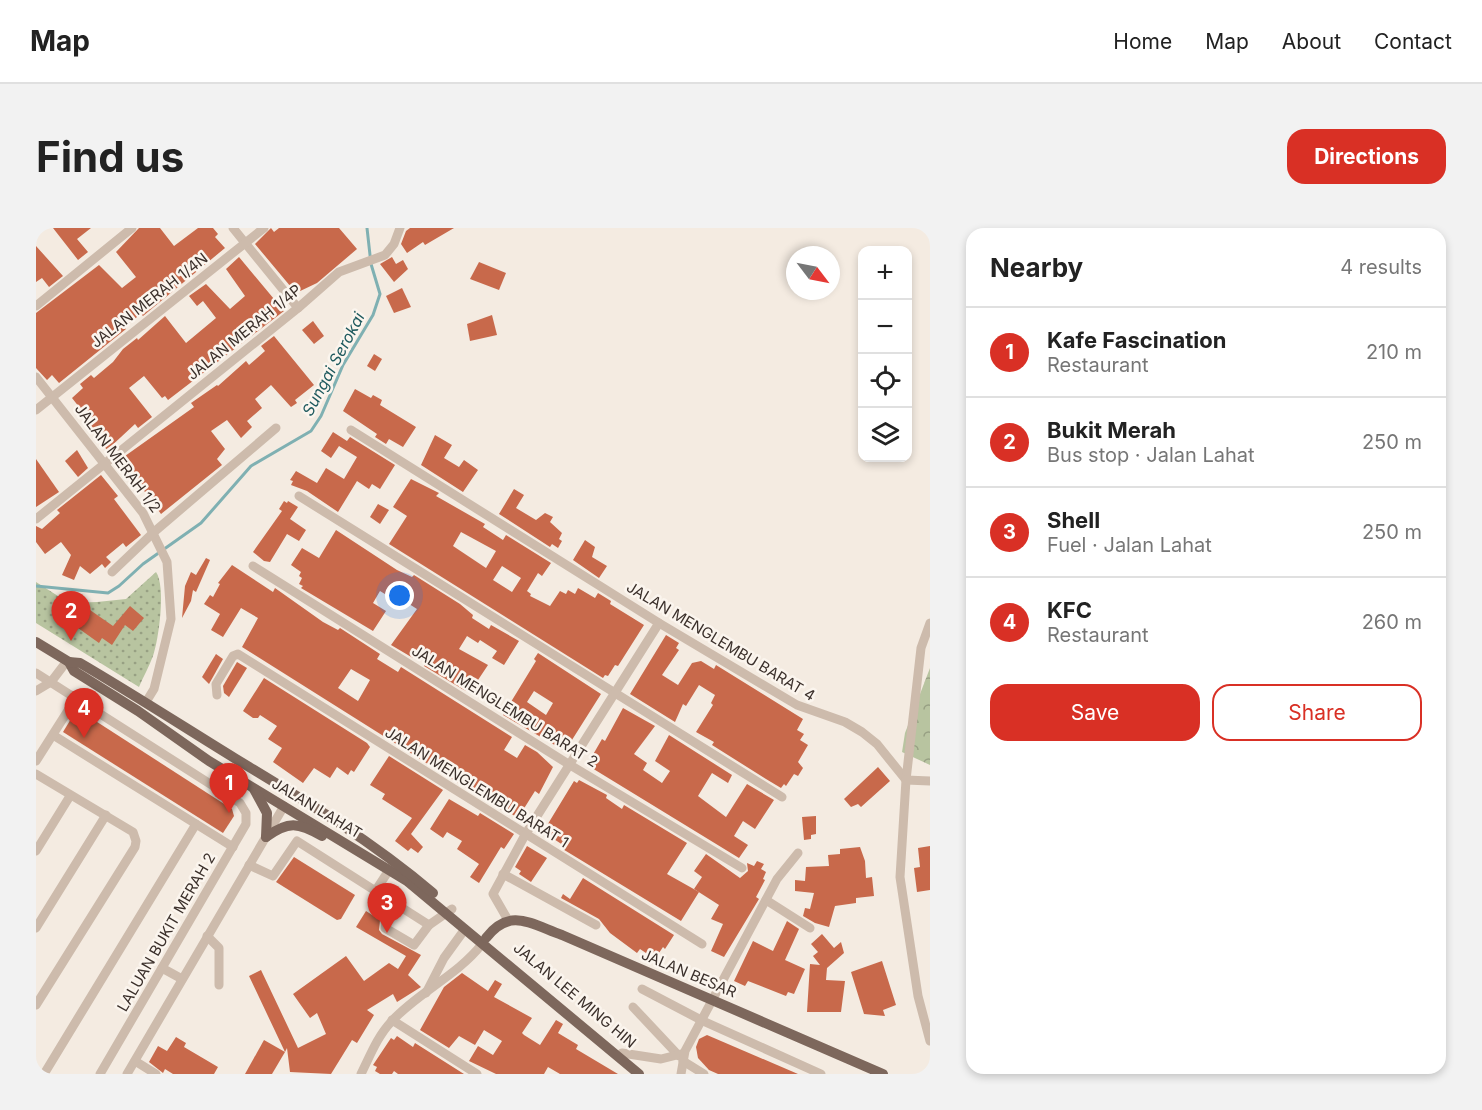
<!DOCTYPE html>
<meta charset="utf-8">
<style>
body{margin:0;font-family:Inter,sans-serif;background:#f2f2f2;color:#222}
.controls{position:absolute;right:18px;top:18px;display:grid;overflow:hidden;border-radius:12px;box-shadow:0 3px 9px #0003}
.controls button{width:54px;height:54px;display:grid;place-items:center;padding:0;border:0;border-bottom:2px solid #e0e0e0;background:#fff;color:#222;font:30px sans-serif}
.compass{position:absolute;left:750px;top:18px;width:54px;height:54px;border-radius:50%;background:#fff;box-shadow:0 3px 9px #0003;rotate:122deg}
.you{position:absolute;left:364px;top:368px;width:21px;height:21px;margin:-15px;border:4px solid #fff;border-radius:50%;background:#1a73e8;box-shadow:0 0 0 9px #1a73e833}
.badge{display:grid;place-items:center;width:39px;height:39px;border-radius:50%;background:#d93025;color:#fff;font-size:20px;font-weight:700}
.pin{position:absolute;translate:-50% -50px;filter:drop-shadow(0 2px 3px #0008)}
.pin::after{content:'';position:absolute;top:32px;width:21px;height:18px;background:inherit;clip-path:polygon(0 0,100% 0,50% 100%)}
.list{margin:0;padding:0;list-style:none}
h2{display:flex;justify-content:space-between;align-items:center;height:78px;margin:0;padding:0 24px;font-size:26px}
h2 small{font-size:20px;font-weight:400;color:#767676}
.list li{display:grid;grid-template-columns:39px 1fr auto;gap:18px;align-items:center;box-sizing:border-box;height:90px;padding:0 24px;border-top:2px solid #e0e0e0}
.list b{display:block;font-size:22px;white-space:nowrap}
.list p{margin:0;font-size:20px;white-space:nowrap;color:#767676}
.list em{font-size:20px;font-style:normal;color:#767676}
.actions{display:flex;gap:12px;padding:18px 24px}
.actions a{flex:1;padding:14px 0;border:2px solid #d93025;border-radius:18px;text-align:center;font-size:21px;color:#d93025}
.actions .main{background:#d93025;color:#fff}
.icon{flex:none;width:33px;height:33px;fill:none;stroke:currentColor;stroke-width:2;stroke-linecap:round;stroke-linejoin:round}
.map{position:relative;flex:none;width:894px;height:846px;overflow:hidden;border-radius:18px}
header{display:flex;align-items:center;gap:36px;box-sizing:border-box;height:84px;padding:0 30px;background:#fff;border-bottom:2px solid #e0e0e0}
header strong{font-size:28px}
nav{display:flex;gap:33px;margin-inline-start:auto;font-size:21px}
.intro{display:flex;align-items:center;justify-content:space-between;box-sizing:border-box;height:144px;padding:0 36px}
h1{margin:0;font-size:42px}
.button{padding:15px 27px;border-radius:18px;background:#d93025;color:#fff;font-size:21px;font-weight:700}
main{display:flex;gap:36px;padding:0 36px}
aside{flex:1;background:#fff;border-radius:18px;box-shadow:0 3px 9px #0003}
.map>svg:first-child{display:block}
.grass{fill:url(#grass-dots)}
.forest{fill:url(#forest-crowns)}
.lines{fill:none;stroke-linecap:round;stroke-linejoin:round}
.stream{stroke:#7fb0b2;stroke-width:3}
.building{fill:#c8694b;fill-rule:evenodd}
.minor{stroke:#cdbbac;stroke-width:9}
.major{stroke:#7d675c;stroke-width:10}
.labels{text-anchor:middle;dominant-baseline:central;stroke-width:5;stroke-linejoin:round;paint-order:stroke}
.street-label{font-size:15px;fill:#3b302b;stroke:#fbf5ee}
.water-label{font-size:16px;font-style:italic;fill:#1f5a5e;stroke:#fbf5ee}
</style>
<header>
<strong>Map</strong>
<nav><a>Home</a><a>Map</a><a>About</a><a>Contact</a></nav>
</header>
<div class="intro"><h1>Find us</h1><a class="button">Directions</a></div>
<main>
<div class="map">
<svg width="894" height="846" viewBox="0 0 894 846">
<defs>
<pattern id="grass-dots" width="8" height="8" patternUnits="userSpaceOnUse" patternTransform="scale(1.5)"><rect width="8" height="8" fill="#b8c4a0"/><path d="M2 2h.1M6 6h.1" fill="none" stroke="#97a083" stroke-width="1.8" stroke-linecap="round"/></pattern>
<pattern id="forest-crowns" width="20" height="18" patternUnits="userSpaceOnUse" patternTransform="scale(1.5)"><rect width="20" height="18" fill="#b8c4a0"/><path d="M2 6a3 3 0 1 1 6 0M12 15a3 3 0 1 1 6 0" fill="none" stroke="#97a083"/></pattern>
</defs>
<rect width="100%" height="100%" fill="#f4ebe1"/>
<path class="grass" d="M120,344C130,358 123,411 117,428C113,439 107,449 103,459L0,395V354L33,375L61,374L90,371Z"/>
<path class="forest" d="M894,440V537L866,524L869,505Z"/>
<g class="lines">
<path class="stream" d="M0,358L72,365L83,358L107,336L165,295L215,238L275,203L285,188L307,137L337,87L344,66L335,36L331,0"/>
</g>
<g class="building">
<path d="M17,0H55L41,11L52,24L42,32Z"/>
<path d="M103,0H124L138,18L162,0H177L182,6L179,9L189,20L107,88L105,86L88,99L90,101L23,155L16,147L11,152L0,140V85L63,37L86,60L100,49L80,24Z"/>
<path d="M235,0L238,4L243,0H303L321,21L281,55L260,65L219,16Z"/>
<path d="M374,0H418L389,17L387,14L371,25L365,16L370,3Z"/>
<path d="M0,18L27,48L13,59L6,50L0,54Z"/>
<path d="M203,29L248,83L132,172L129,168L126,170L108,148L93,160L116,189L102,200L99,196L71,222L51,196V189L36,170L47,160L44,156L55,147L58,150L77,134L87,121L101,110L102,112L129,88L150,115L180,90L167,73L161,78L153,68L170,56L194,81L209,68L190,41Z"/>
<path d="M356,29L360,36L367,32L372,41L358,54L344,36Z"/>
<path d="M443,34L470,45L463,62L434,51Z"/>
<path d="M366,60L375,79L358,85L350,68Z"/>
<path d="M456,87L461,107L434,113L431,96Z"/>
<path d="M277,93L288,108L278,116L266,102Z"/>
<path d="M238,108L278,157L259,172L261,175L255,179L235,157L219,171L226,180L211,193L216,199L205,210L191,192L175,203L189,221L181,231L186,237L125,286L90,238L88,240L82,233L158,179L155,175L181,157L182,158L210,133L213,137L229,123L225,118Z"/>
<path d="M338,126L346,131L339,143L331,138Z"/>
<path d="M319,161L335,170L337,167L346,172L344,177L380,199L367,219L353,211L350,216L339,209L341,206L307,183Z"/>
<path d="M297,204L311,213L314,209L359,237L344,261L336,256L333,261L321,253L302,284L271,263L255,257L257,253L254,252L260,243L281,255L290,240L308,251L321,229L303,218L295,230L285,223Z"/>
<path d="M399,207L416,217L408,230L423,239L428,232L442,242L427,264L385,237Z"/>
<path d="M41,222L52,240L42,249L29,233Z"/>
<path d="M0,231L23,264L0,279Z"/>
<path d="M65,247L82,268L78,271L105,307L90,319L87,315L70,329L75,334L69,340L66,336L54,346L44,338L38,352L26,347L35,327L25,314L9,326L0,314V298L6,301L24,285L21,282Z"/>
<path d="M375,251L403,265L400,268L449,296L447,299L467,312L470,307L515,335L506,348L502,345L491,363L495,366L494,368L514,378L524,363L530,366L532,362L539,366L542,360L559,370L562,365L575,373L574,376L608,397L582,438L579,437L572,448L569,447L567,450L353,316L371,288L357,279ZM425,304L460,323L450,340L417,318ZM466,338L485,350L476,364L457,352Z"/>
<path d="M478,261L488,267L480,280L500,292L509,285L517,289L514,294L526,305L523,311L526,313L522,320L516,316L514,319L463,286Z"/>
<path d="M248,273L251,275L252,273L262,279L254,291L270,302L263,313L251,306L234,334L228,333L217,324L246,283L243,281Z"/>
<path d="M342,276L353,282L344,296L334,289Z"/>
<path d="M300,302L361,342L376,349L378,347L424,376L437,387L436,390L453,401L455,397L483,413L468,437L456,430L461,423L444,412L442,415L431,408L423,421L452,437L434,464L428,462L388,438L391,434L379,427L377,430L355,417L381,381L359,367L357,371L344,363L337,375L350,383L337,403L265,360L267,358L263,356L266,350L263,348L265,344L255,337L266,320L283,330Z"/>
<path d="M549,312L559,319L556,329L571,338L563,350L537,332Z"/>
<path d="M170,330L174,332L160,364L157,362L155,373L146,390L149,358L155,344L160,347Z"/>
<path d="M196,337L237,364L239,360L287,394L302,402L304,400L344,426L341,431L362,444L365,439L476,509L468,522L481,530L489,517L501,524L517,539L503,566L499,563L482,590L466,580L465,582L206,419L222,390L205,380L187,409L175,402L184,386L168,376L174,367L177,369L184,356L182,355ZM315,441L334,452L322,473L302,460Z"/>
<path d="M94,378L108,390L97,403L89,397L76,417L66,410L63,415L42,400L54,382L77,398Z"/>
<path d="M630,407L643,415L640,420L643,422L626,447L642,457L656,435L665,433L678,441L680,437L767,491L761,502L768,506L764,512L772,517L762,534L767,540L762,548L758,546L750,558L748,556L745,560L730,551L676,517L678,514L660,504L677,477L675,475L679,467L663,457L650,478L647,476L639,494L594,466Z"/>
<path d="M502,425L565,466L529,523L467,487L500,433L498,431ZM498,463L517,475L510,487L491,474Z"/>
<path d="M180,426L187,431L173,456L166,449Z"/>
<path d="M201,434L211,440L193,469L188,465L187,458Z"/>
<path d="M228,450L331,515L334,519L318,544L315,542L312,547L301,539L294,550L278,540L267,555L237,534L246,520L232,511L241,498L224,487L222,490H217L207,483Z"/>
<path d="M587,480L619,498L598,526L611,535L607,542L626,555L634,543L619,533L633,507L696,547L692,555L676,545L662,568L690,589L711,556L738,572L719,601L707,593L698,608L712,617L703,630L551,537L566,511L569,513Z"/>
<path d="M41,481L196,581L198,588L187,605L27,504Z"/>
<path d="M353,528L407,562L375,606L387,619L382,625L375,620L372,623L359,613L376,590L346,571L349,566L334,557Z"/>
<path d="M842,539L854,553L825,579L822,576L815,579L808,571Z"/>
<path d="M543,552L571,567L570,570L586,581L588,577L651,615L631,646L663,664L645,693L525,620L527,617L507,604L538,553L541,555Z"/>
<path d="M413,571L442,588L444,585L478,606L468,621L465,619L443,655L434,649L443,636L421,621L426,613L411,604L407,610L394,601Z"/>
<path d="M780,588V606L775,607V611L768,612L766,589Z"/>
<path d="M491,618L511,630L495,654L483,646L485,643L479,639Z"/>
<path d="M894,618V662L881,664L878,640L884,639L882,620Z"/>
<path d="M824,619L829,633L830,650L836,649L838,668L820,670V675L799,678L793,699L779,695L767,688L769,680L774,681L778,665L759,663V652L769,653L770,639L793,638L792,627L804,626V621Z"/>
<path d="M670,626L704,650L712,643L711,635L718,638L721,633L728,636L725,641L730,644L727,651L729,652L720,669L723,671L688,729L675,723L687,696L675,691L683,677L658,661L666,649L658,643Z"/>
<path d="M258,629L319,667L305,691L301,692L240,654Z"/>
<path d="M547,650L638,707L629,721L627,719L619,731L604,721L601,725L574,705L563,691L525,670L527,666L534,671Z"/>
<path d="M330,683L344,692L343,702L346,706L385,727L372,747L385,759L361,774L357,766L331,782L338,787L321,815L316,812L295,846L254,844L251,820L249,824L213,748L225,742L262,820L290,806L281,785L274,790L257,766L310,728L328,753L353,735L362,741L370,728L320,699Z"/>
<path d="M751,693L763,701L749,732L769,741L758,766L752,764L750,768L712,753L709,758L698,753L717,713L737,723Z"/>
<path d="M786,706L798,720L805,714L808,725L791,740L790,752L809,753L805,784H771L774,736L784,737L777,728L782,724L775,716Z"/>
<path d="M846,733L860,777L847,782L849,788L828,786L815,744Z"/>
<path d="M426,745L452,763L459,752L466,756L458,769L496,790L486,805L488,807L504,817L520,792L527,796L522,805L542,817L540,821L582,846H524L512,839L508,846H460L433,833L442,818L457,827L466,813L448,802L439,817L423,808L413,820L384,802L408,759Z"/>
<path d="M671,807L762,846H682L673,842L662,830L660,819L663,811Z"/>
<path d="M361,808L377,819L379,815L428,846H362L358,843L356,846H344L339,843L341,839L337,837L355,810L358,812Z"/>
<path d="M140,809L150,815L148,819L182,839L178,846H137L129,841L127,845L113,834L122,818L131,823Z"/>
<path d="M228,812L249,824L236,846H209Z"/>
</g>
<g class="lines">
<g class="minor">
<path d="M197,0L262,80"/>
<path d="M0,78L96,0"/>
<path d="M0,149L107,285L131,334L135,391L118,461L110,474"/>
<path d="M0,182L228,0"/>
<path d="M315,202L623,395L761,477L809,494L826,504L841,516L870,552"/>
<path d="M263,268L746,569"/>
<path d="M0,291L262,80L303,44L349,27L358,16L364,0"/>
<path d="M217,338L534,537L706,640"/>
<path d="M76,344L118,304L240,200"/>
<path d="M894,395L885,420L870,552L864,649L882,768L894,813"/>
<path d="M0,445L204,575L210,585V596L64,846"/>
<path d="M0,463L15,454L31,433"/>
<path d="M181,467L180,456L197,428L202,426L666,716"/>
<path d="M17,507L160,596"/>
<path d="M0,533L40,470"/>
<path d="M0,546L97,604L100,613L99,619L0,777"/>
<path d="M870,552L894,553"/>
<path d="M0,623L34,568"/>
<path d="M213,637L237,648L261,613L393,697L416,681"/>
<path d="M467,646L560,697"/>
<path d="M340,662L357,636"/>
<path d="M354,671L349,700L378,717L393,697"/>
<path d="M730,672L774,700"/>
<path d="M472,692L457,666L489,607L623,395"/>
<path d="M0,700L70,587"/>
<path d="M171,708L183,720V757"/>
<path d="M126,740L146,751"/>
<path d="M606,761L667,793L785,846"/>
<path d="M390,765L408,730L429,701"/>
<path d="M597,779L643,828"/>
<path d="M356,792L441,846"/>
<path d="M586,825L625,831L645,826"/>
<path d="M99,833L120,846"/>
<path d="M647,833L668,846"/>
<path d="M8,846L160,596L197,619"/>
<path d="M91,846L248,578"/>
<path d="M325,846C334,828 341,809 355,794C382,764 421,748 446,716"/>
<path d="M645,846L649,823L741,651L762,625"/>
</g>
<g class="major">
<path d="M0,414L33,434L38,443L102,483L173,533L371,653L603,846"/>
<path d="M33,434L44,435C97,466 148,499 200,531C268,572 336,613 397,665"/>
<path d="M218,561L231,585L230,609"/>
<path d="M230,609C252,593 262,594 286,608"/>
<path d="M450,710C474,679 495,696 526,707L847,846"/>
</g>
</g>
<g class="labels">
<g class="street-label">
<text transform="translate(113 72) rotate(-38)">JALAN MERAH 1/4N</text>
<text transform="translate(208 104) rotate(-39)">JALAN MERAH 1/4P</text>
<text transform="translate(82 230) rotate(53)">JALAN MERAH 1/2</text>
<text transform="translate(685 413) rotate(31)">JALAN MENGLEMBU BARAT 4</text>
<text transform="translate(469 478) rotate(32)">JALAN MENGLEMBU BARAT 2</text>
<text transform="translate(441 559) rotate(32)">JALAN MENGLEMBU BARAT 1</text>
<text transform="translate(281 580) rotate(31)">JALAN LAHAT</text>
<text transform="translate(130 704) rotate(-60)">LALUAN BUKIT MERAH 2</text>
<text transform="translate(653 745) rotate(23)">JALAN BESAR</text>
<text transform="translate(539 767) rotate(40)">JALAN LEE MING HIN</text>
</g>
<g class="water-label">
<text transform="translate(297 136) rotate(-62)">Sungai Serokai</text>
</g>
</g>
</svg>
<div class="controls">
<button>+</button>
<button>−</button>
<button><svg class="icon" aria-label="locate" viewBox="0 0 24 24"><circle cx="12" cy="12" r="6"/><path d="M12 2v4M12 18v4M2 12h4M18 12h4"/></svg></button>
<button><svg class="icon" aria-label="layers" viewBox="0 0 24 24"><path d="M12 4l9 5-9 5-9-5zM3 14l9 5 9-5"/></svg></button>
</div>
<svg class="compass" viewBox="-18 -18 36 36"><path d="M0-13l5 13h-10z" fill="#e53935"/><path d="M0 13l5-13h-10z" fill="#767676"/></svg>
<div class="you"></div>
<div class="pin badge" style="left:193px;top:585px">1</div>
<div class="pin badge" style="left:35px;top:413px">2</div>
<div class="pin badge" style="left:351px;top:705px">3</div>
<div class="pin badge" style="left:48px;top:510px">4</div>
</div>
<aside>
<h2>Nearby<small>4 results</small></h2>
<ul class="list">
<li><span class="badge">1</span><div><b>Kafe Fascination</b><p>Restaurant</p></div><em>210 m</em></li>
<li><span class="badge">2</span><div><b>Bukit Merah</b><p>Bus stop · Jalan Lahat</p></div><em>250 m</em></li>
<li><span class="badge">3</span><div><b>Shell</b><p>Fuel · Jalan Lahat</p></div><em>250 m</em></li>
<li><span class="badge">4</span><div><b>KFC</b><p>Restaurant</p></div><em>260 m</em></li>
</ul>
<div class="actions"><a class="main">Save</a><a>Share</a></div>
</aside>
</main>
